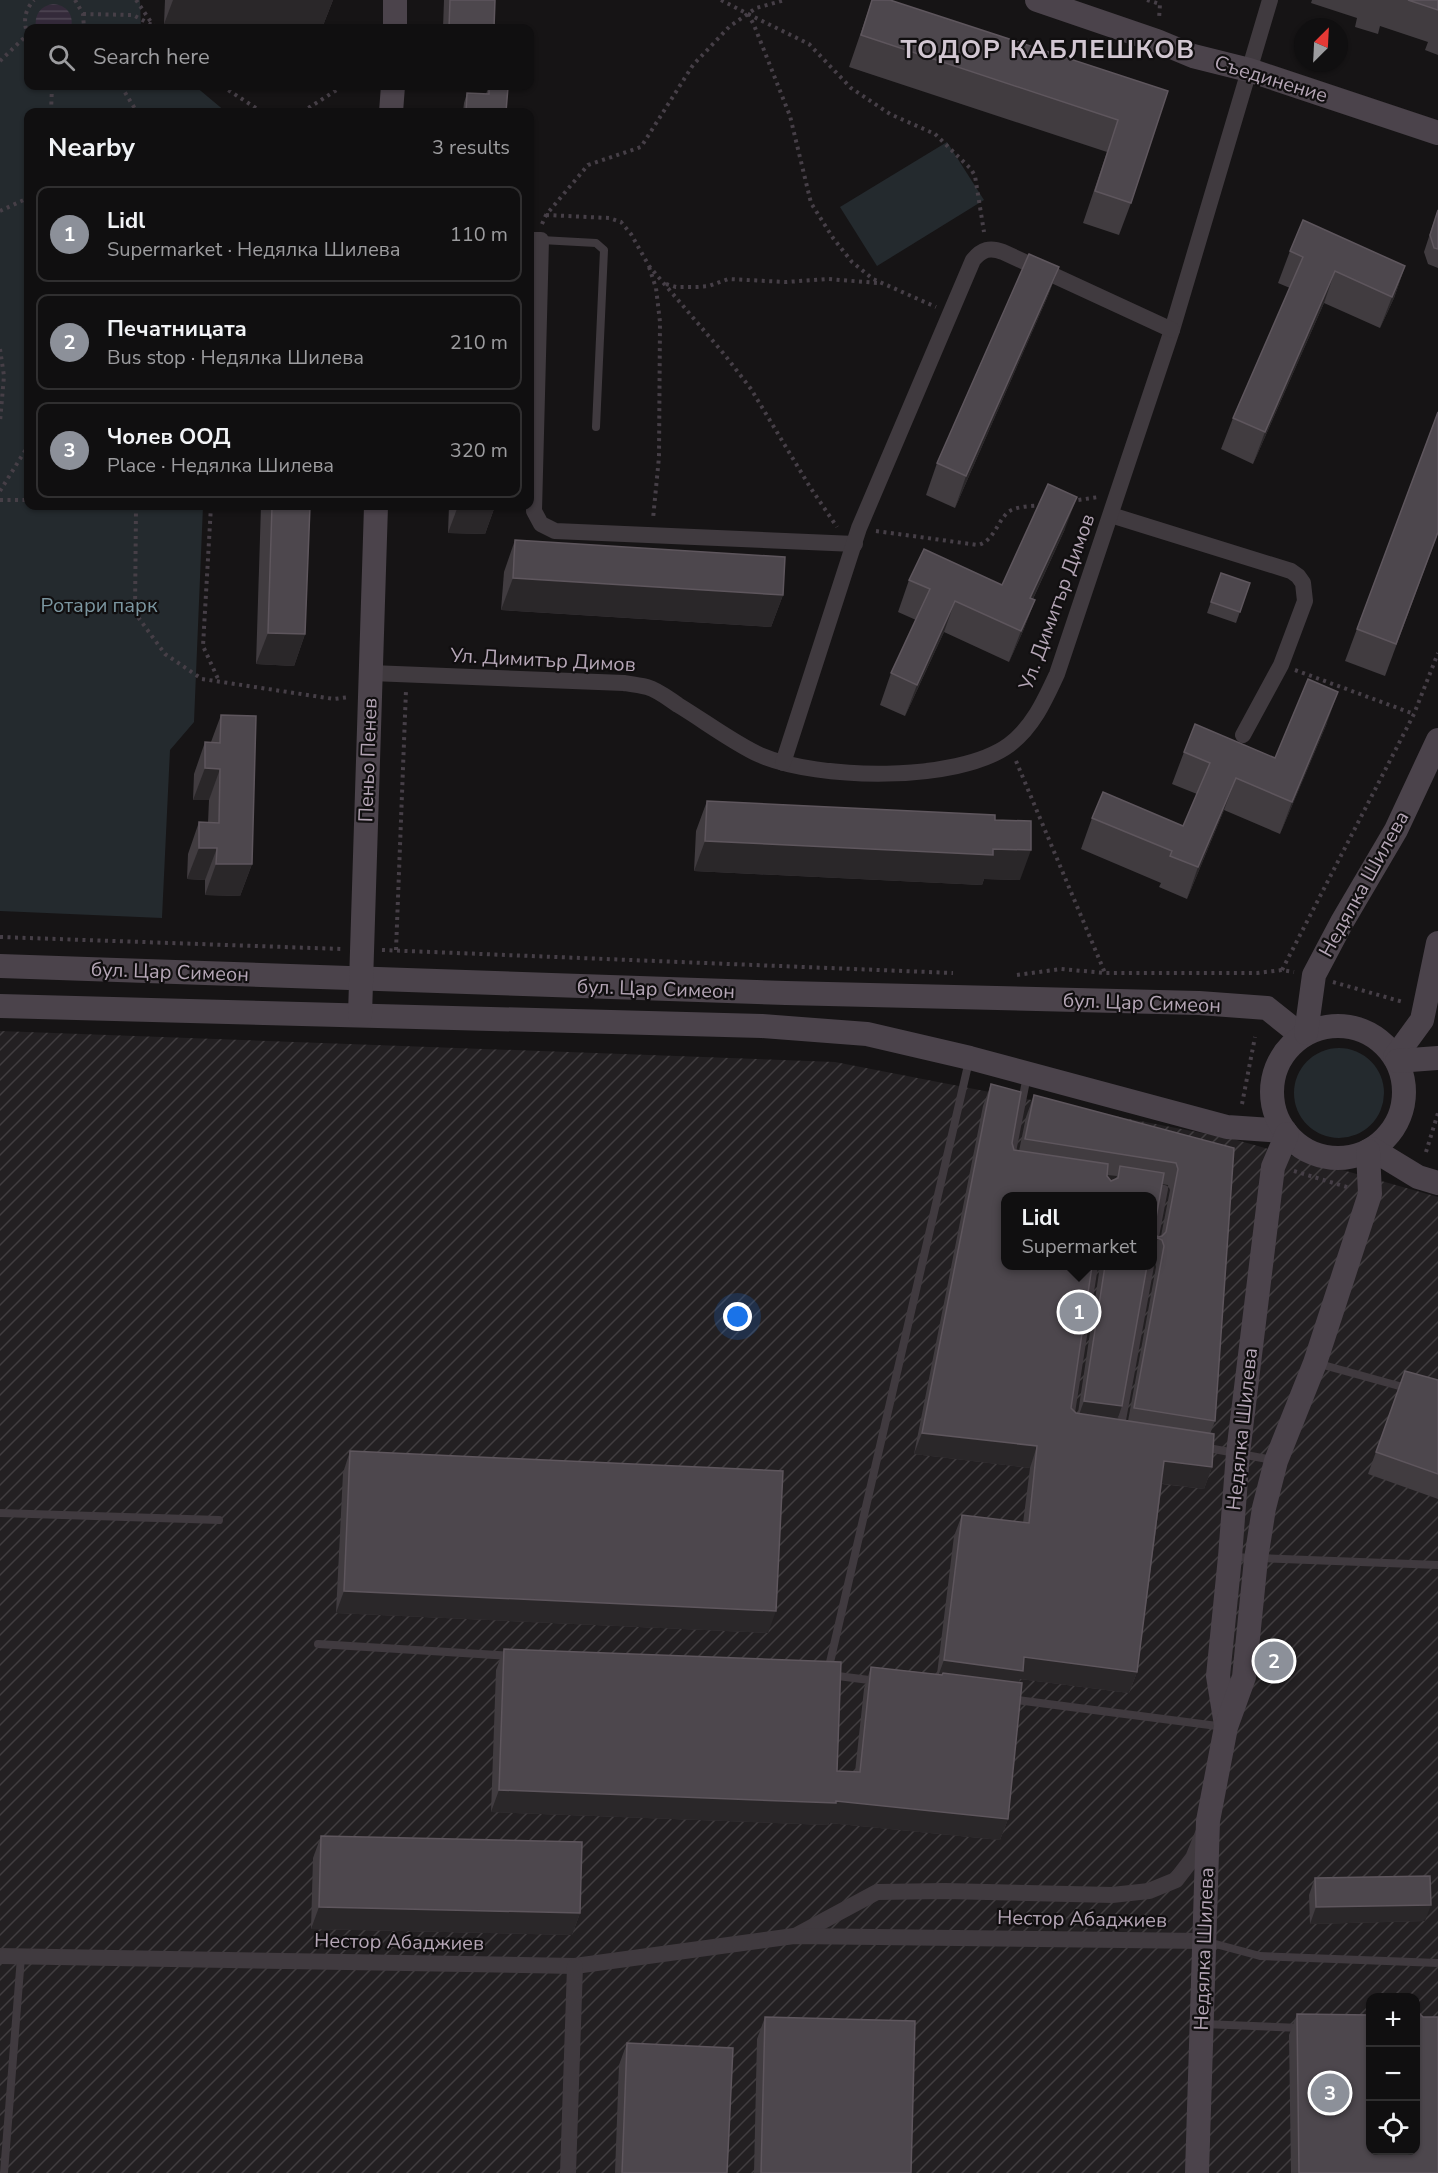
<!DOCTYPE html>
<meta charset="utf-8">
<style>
body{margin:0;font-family:"Nunito Sans",sans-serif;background:#1e1d1e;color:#f1f3f6}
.controls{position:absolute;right:18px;bottom:18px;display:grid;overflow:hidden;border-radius:12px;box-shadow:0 2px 4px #0004}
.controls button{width:54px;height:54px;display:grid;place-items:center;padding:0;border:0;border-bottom:2px solid #302f30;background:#100f10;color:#f1f3f6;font:30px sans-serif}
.compass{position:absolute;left:1294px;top:18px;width:54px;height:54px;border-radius:50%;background:#100f10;box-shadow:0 2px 4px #0004;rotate:24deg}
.you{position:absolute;left:738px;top:1317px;width:21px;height:21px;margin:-15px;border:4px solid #fff;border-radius:50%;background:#1a73e8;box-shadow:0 0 0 9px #1a73e833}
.badge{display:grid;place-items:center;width:39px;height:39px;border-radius:50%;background:#8c9099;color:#fff;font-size:20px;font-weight:700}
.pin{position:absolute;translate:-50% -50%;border:3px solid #fff;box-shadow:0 2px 6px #0006}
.popup{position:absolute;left:1001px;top:1192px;width:156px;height:78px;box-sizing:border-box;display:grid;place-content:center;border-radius:12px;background:#100f10;filter:drop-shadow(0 2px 4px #0005);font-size:20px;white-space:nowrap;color:#9c9c9f}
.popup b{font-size:22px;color:#f1f3f6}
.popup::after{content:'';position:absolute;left:50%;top:100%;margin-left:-12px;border:12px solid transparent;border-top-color:#100f10}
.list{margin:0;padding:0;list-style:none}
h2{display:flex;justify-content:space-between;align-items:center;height:78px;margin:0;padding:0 24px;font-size:26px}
h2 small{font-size:20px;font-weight:400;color:#9c9c9f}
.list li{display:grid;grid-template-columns:39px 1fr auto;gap:18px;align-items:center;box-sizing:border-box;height:96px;margin:0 12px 12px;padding:0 12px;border:2px solid #302f30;border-radius:12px}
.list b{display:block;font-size:22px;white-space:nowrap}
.list p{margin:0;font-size:20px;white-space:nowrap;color:#9c9c9f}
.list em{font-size:20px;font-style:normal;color:#9c9c9f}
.icon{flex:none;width:33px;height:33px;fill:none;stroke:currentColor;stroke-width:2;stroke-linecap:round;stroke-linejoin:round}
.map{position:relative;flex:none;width:1438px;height:2173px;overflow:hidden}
.search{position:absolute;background:#100f10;box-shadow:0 2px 4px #0004;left:24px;top:24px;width:510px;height:66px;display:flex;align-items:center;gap:15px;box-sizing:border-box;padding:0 21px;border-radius:12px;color:#9c9c9f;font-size:22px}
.panel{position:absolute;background:#100f10;box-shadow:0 2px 4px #0004;left:24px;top:108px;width:510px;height:402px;border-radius:12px}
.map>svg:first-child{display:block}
.industrial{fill:url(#industrial-furrows);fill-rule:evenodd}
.green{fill:#242a2e}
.water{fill:url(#water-rules)}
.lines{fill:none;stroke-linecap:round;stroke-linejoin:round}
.path{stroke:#463f47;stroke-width:4;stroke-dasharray:3 4.5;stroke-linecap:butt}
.lane{stroke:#403a3f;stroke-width:8}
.street{stroke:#403a3f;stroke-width:16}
.secondary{stroke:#4b434b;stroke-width:24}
.wall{fill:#413c40;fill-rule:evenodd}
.shaded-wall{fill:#2a2729}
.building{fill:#4d474d;stroke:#5e565d;stroke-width:1.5}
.labels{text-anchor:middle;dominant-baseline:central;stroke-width:4.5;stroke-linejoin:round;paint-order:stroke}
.street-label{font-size:20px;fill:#b5a6b6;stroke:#110f10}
.park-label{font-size:20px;fill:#7c97a1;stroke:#110f10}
.district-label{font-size:26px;font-weight:bold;letter-spacing:1.5px;fill:#d2c7d2;stroke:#110f10}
</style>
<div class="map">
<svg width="1438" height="2173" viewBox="0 0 1438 2173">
<defs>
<pattern id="industrial-furrows" width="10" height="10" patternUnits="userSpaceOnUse" patternTransform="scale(1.5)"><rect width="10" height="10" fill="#232022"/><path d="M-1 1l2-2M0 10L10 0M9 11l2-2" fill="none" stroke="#413d40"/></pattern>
<pattern id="water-rules" width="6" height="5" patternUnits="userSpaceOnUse" patternTransform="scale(1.5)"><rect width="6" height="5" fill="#342a3a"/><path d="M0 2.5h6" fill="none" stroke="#4f4654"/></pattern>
</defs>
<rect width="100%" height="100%" fill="#161415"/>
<path class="industrial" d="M0,1031L835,1062L1233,1139L1438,1197V2173H0ZM1006,1196H1152V1266H1006ZM1370,1998H1416V2150H1370Z"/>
<g class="green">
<path d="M0,0H140L141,28H28V86H195L226,112H28V506H203L194,722L170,750L162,918L0,911Z"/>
<path d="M947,142L984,200L877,266L840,207Z"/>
<circle cx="1339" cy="1093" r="45"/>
</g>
<path class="water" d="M53,4C67,5 74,15 71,28H36C34,15 40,6 53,4Z"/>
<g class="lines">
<g class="path">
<path d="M75,0L83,14L84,28"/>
<path d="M136,0L155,28"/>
<path d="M721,0L748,14L754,25L790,116L811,203L833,238L852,262L873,279L936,307"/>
<path d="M1147,0L1160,4L1159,19"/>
<path d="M83,14L133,15L152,25"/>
<path d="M748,14L809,44L851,88L890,114L935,134L971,169L975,176L984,232"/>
<path d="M28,36C23,22 24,11 34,0"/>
<path d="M0,61L27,35"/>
<path d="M121,86L137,112"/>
<path d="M222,86L262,112"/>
<path d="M51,112L52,86"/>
<path d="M302,112L343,86"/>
<path d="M0,211L28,198"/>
<path d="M546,215L609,218L621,222L631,234L649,266L724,354L751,389L810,487L837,527"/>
<path d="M542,224L546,215L588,165L641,147L693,65L729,27L756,8L785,0"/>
<path d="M649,267L656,288L660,322L659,457L653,519"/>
<path d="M666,284L676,287H697L709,286L728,279L786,282L828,279L878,283"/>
<path d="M0,349L4,376L0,422"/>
<path d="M0,491L28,446"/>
<path d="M0,500H28"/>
<path d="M1071,501L1099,497"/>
<path d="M136,506L135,613L165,654L202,679L334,699L349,697"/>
<path d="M211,506L203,646L219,681"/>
<path d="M876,531L978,545C997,540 998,514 1014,509C1023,506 1034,506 1043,505"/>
<path d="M1295,670L1414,714"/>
<path d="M1016,761L1105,973"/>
<path d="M0,937L341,949"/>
<path d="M382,950L953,973"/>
<path d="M396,950L406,690"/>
<path d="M1282,970L1414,714L1438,653"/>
<path d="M1017,975L1061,969L1105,973H1257L1282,970L1294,972"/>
<path d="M1333,982L1403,1002"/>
<path d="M1242,1104L1255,1037"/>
<path d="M1426,1152L1438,1113"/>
<path d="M1294,1171L1350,1188"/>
</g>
<g class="lane">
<path d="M541,240L596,243L604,250L596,427"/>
<path d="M1011,1157L1027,1076"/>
<path d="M1150,1187L1164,1189L1152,1252"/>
<path d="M1316,1363L1410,1389"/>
<path d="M1070,1419L1094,1266"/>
<path d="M1120,1431L1150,1266"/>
<path d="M1203,1447L1273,1460"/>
<path d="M0,1513L219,1520"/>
<path d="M1231,1557L1438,1565"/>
<path d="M318,1644L512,1656"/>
<path d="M828,1671L969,1061"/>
<path d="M830,1675L877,1681"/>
<path d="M1009,1699L1225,1727"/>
<path d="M1208,1942L1260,1956L1438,1963"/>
<path d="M1203,2024L1301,2028"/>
<path d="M4,2173L21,1957"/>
</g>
<g class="street">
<path d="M530,240H541L534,511L541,524L555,531L855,544"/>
<path d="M1111,515L1291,571L1298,576L1303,583L1305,601L1281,665L1243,735"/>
<path d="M371,673L624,683C631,684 639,685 647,687C658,690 669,699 678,705C703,720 735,744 760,755C818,780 957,783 1009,745C1033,727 1045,700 1057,674L1172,330L1270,0"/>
<path d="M783,763L859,528L973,260C982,249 990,247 1003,252L1172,330"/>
<path d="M795,1936L877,1892L945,1891L1112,1895L1149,1891L1176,1880L1193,1858L1204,1831"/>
<path d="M0,1956L575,1966L794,1936L1204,1941"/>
<path d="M568,2173L575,1966"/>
</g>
<g class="secondary">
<path d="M1037,0L1157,41L1193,56L1249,70L1438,133"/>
<path d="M395,28V0"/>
<path d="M391,112L393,86"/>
<path d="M0,966L786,993L1199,1003L1267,1008L1302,1036"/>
<path d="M0,1006L762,1026L867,1034L970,1058L1227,1127L1285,1131"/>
<path d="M360,1015L376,506"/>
<circle cx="1338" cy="1092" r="66"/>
<path d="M1306,1033L1314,975L1342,922L1396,830L1438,740"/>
<path d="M1395,1057L1422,1020L1438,943"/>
<path d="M1397,1061L1438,1058"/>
<path d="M1372,1149L1418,1177L1438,1183"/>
<path d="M1226,1725L1218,1676L1230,1557L1238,1453L1273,1167L1287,1134"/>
<path d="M1197,2173L1208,1821L1226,1727L1244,1677L1256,1559L1264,1508L1276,1461L1315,1363L1370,1194L1368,1151"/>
</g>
</g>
<g class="wall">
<path d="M165,0H333L322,28H285L164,24Z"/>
<path d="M444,0H495L494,28H443Z"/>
<path d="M872,0L1168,91L1131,203L1119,235L1083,223L1107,152L849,67Z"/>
<path d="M1312,0H1438V55L1425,50L1428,42L1380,26L1378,34L1355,27L1357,18L1311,3Z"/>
<path d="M489,86L506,112H463L464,103L467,93L486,94Z"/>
<path d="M1438,209V268L1428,264L1424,252Z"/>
<path d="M1290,251L1405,266L1394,298L1380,328L1324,303L1253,464L1221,449L1233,418L1290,288L1278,283Z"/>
<path d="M1059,267L1047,298L955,508L926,495L937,463Z"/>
<path d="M1438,412V533L1385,676L1345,661Z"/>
<path d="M261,506H310L305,634L294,666L256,664Z"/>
<path d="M449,506H495L485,534L448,533Z"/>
<path d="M1065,529L1033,599L1035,600L1023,631L1009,662L944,632L905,716L880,705L891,673L916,620L898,612L909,580L1002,585Z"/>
<path d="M515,540L783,595L771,627L501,610L504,572Z"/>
<path d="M1221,573L1250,583L1236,623L1207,613Z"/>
<path d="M221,715L252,864L240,896L205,895V880L187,879L188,854L199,822L208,823L209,800H193L194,774L205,742H211Z"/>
<path d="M1327,723L1280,834L1224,810L1187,899L1159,887L1161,883L1081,849L1092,818L1183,826L1197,794L1172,784L1184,752L1275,758Z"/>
<path d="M707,801L995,820L1020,880L984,879L982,885L694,871L696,831Z"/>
<path d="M991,1084L1014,1150L1019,1151L1026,1117L1034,1095L1234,1148L1215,1421L1210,1434L1212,1467L1204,1489L1162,1484L1137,1672L1129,1693L1020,1679L1018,1683L1008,1819L1000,1840L829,1823L828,1825L491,1812L496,1670L504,1649L837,1771L855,1772L864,1689L871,1667L937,1674L954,1536L962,1515L1023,1523L1030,1468L914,1454L983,1106ZM1107,1175L1117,1176L1116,1179L1111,1181L1107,1176ZM1162,1184L1168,1185L1170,1190L1161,1236L1158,1237L1154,1233V1229ZM1005,1197H1152V1261L1155,1262L1156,1267L1128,1421L1117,1419L1148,1266H1100L1078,1413H1076L1071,1408Z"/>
<path d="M1405,1371L1438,1380V1499L1368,1474Z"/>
<path d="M350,1451L768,1633L336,1613L343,1473Z"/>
<path d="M321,1836L580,1913L572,1935L311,1929L313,1858Z"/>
<path d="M1315,1878L1425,1921L1310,1924L1309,1895Z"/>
<path d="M1297,2014L1423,2017L1438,2173H1291L1289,2035Z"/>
<path d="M765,2017L911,2173H754L757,2039Z"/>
<path d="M627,2043L727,2173H615L619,2065Z"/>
</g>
<g class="shaded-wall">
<path d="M173,0H333L322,28H285L164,24Z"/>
<path d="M1405,266L1394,298L1380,328L1392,297Z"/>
<path d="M1059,267L1047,298L955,508L966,476Z"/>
<path d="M1335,271L1324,303L1253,464L1265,432Z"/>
<path d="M1077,497L1065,529L1019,629L1030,598Z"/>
<path d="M458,506H495L485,534L448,533Z"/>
<path d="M513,578L783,595L771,627L501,610Z"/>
<path d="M1035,600L1023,631L1009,662L1021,631Z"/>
<path d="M955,601L944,632L905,716L917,685Z"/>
<path d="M268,633L305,634L294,666L256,664Z"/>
<path d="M1338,692L1327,723L1280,834L1292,802Z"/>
<path d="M205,768L220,769L209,800H193Z"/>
<path d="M1236,778L1224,810L1187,899L1198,867Z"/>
<path d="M705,841L993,849L1031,850L1020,880L984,879L982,885L694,871Z"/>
<path d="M199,848H217L205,880L187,879Z"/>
<path d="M216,864H252L240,896L205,895Z"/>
<path d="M1158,1238L1152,1254V1242L1153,1240Z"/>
<path d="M1084,1401L1122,1406L1114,1428L1076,1423Z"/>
<path d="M922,1433L1037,1446L1030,1468L914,1454Z"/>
<path d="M1164,1461L1212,1467L1204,1489L1157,1483Z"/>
<path d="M344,1591L776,1611L768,1633L336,1613Z"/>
<path d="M1024,1657L1137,1672L1129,1693L1020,1679L1015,1693L936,1682L944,1660Z"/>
<path d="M499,1790L836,1801L1008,1819L1000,1840L829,1823L828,1825L491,1812Z"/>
<path d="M1431,1905L1425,1921L1310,1924L1316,1907Z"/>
<path d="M319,1907L580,1913L572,1935L311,1929Z"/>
</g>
<g class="building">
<path d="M450,0H495L494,28H449Z"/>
<path d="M872,0H890L1168,91L1131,203L1095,191L1118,120L861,35Z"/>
<path d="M1408,0H1438V10Z"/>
<path d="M489,86L508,87L506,112H466L467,93L489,94Z"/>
<path d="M1438,210V249L1434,248L1430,235Z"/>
<path d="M1303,220L1405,266L1392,297L1335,271L1265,432L1233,418L1303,257L1290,251Z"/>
<path d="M1029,254L1059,267L966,476L937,463Z"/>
<path d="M1438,412V532L1396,644L1357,629Z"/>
<path d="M1048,484L1077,497L1030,598L1035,600L1021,631L955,601L917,685L891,673L930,589L909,580L924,549L1002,585Z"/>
<path d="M272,506H310L305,634L268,633Z"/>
<path d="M515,540L785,557L783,595L513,578Z"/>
<path d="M1221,573L1250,583L1240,612L1211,602Z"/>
<path d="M1308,679L1338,692L1292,802L1236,778L1198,867L1170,856L1172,851L1092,818L1103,792L1183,826L1210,763L1184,752L1195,724L1275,758Z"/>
<path d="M221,715L256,716L252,864H216L217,848H199V822L219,823L220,769L205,768V742L220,743Z"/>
<path d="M707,801L995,815V820L1031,821V850L993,849V855L705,841Z"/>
<path d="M991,1084L1021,1092L1012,1143L1014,1150L1108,1164L1107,1176L1111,1181L1118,1178L1120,1166L1164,1173L1154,1229V1233L1158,1237L1162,1236L1166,1232L1178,1169L1176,1163L1025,1139L1034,1095L1234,1148L1215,1421L1134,1408L1164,1246L1162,1240L1158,1238L1153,1240L1152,1242V1197H1005V1266H1092L1071,1408L1076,1413L1214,1434L1212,1467L1164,1461L1137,1672L1024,1657L1023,1671L944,1660L962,1515L1029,1523L1037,1446L922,1433Z"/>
<path d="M1105,1266H1147L1122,1406L1084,1401Z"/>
<path d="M1405,1371L1438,1380V1474L1376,1452Z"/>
<path d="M350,1451L783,1471L776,1611L344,1591Z"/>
<path d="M504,1649L841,1662L837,1771L860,1772L871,1667L942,1675L943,1673L1022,1683L1008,1819L836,1801V1803L499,1790Z"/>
<path d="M321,1836L582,1842L580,1913L319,1907Z"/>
<path d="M1430,1876L1431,1905L1316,1907L1315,1878Z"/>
<path d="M1416,2012H1418L1423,2017H1438V2173H1299L1297,2014L1371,2015V2151H1416Z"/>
<path d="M765,2017L915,2021L911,2173H761Z"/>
<path d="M627,2043L733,2048L727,2173H622Z"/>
</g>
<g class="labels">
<g class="street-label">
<text transform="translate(1271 79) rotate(17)">Съединение</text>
<text transform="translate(1057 602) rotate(-70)">Ул. Димитър Димов</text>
<text transform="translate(543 660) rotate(3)">Ул. Димитър Димов</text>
<text transform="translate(368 760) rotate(-88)">Пеньо Пенев</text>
<text transform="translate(1364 884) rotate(-61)">Недялка Шилева</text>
<text transform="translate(170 972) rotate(2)">бул. Цар Симеон</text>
<text transform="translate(656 989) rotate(2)">бул. Цар Симеон</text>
<text transform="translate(1142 1003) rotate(2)">бул. Цар Симеон</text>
<text transform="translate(1242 1429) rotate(-84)">Недялка Шилева</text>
<text transform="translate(1082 1919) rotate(1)">Нестор Абаджиев</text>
<text transform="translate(399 1942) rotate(1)">Нестор Абаджиев</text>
<text transform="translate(1204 1949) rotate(-88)">Недялка Шилева</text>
</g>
<g class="park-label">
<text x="99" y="605">Ротари парк</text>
</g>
<g class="district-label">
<text x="1048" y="49">ТОДОР КАБЛЕШКОВ</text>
</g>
</g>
</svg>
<div class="controls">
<button>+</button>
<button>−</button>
<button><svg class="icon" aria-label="locate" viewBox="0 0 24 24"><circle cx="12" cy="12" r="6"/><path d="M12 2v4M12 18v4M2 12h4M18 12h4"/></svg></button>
</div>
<svg class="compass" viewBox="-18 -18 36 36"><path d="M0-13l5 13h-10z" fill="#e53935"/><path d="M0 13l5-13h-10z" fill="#9c9c9f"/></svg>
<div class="you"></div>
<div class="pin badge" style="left:1079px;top:1312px">1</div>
<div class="popup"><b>Lidl</b>Supermarket</div>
<div class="pin badge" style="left:1274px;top:1661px">2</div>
<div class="pin badge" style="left:1330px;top:2093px">3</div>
<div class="search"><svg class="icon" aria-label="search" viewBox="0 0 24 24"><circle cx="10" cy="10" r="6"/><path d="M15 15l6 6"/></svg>Search here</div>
<section class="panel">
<h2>Nearby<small>3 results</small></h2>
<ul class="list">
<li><span class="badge">1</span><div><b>Lidl</b><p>Supermarket · Недялка Шилева</p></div><em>110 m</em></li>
<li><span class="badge">2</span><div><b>Печатницата</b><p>Bus stop · Недялка Шилева</p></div><em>210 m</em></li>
<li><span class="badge">3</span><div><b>Чолев ООД</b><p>Place · Недялка Шилева</p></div><em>320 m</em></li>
</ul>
</section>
</div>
